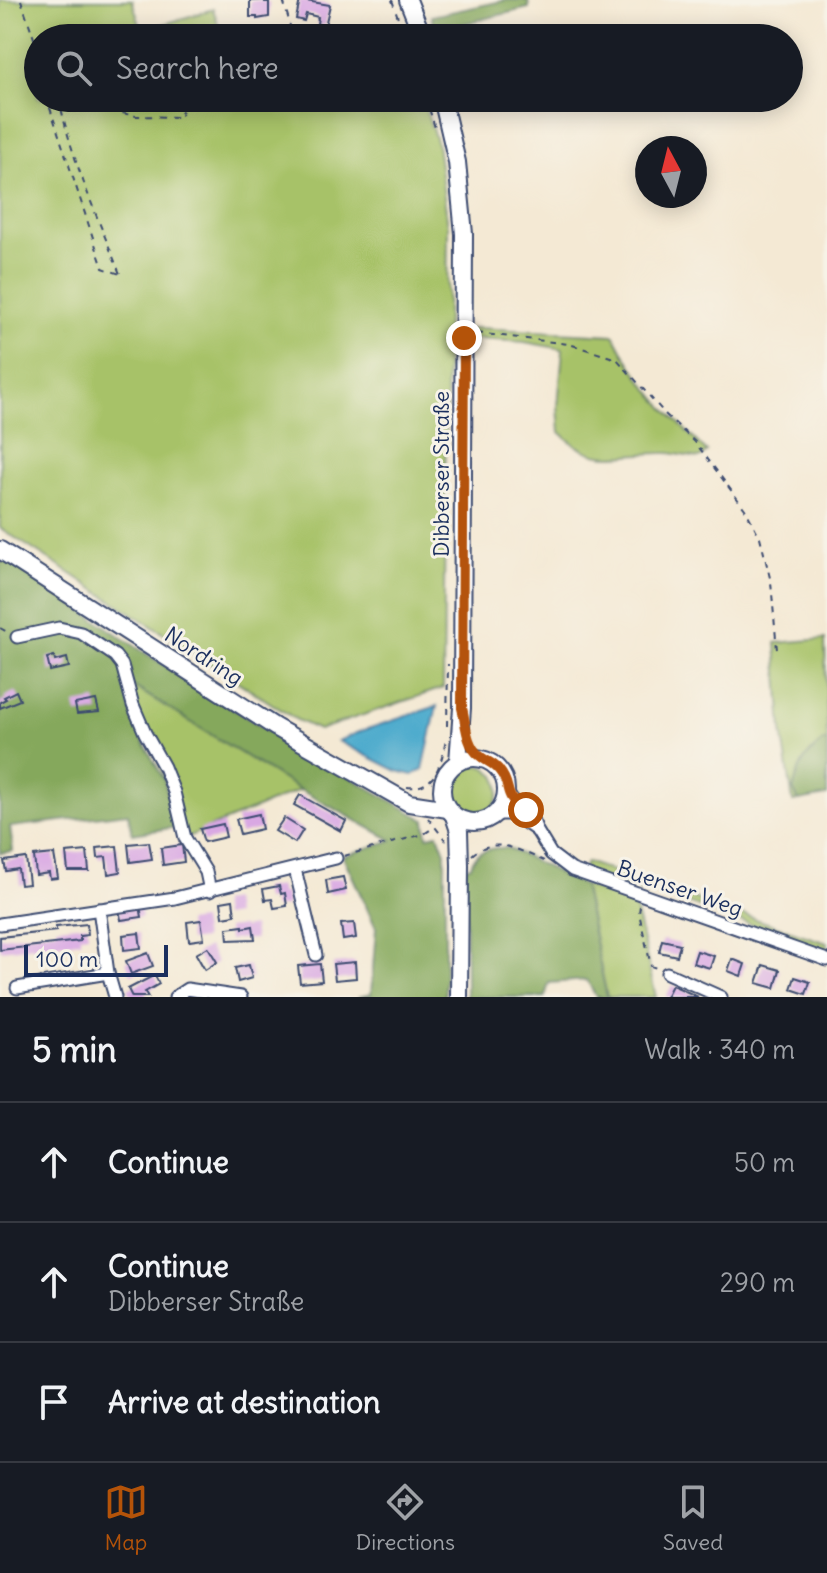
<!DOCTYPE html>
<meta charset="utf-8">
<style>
body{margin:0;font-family:Delius,sans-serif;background:#20242c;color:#f1f3f6}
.compass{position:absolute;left:635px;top:136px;width:72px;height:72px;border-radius:50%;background:#171b24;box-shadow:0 4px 20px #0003;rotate:353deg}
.scale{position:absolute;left:24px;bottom:20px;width:144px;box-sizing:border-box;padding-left:8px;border:4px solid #1b2f5e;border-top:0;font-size:22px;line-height:28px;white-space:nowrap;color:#1b2f5e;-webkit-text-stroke:6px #f7f3e8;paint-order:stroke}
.stop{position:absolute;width:24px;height:24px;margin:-18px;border:6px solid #b45309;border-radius:50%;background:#fff}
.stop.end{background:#b45309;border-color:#fff;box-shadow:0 2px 8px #0008}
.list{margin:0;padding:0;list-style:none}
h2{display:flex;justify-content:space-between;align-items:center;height:104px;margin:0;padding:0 32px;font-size:34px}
h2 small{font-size:26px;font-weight:400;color:#9ea1a6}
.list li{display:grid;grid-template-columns:52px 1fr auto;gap:24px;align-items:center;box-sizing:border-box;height:120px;padding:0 32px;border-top:2px solid #363941}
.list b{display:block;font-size:30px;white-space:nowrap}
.list p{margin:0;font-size:26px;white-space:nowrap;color:#9ea1a6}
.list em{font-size:26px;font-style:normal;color:#9ea1a6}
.icon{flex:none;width:44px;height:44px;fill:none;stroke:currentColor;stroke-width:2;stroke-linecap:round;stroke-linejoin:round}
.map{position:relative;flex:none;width:827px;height:997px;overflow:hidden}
.search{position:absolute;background:#171b24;box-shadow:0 4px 20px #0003;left:24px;right:24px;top:24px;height:88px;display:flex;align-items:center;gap:20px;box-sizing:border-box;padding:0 28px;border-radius:44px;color:#9ea1a6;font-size:30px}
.sheet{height:464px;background:#171b24}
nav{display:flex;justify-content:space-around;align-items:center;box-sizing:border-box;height:112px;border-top:2px solid #363941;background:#171b24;font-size:22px;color:#9ea1a6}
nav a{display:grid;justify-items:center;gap:4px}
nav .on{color:#b45309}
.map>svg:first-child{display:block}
.green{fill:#a7c268;stroke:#617863;stroke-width:2}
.forest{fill:#85a85c;stroke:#506c5d;stroke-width:2}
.water{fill:#4faccd;stroke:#356e96;stroke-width:2}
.building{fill:#d9a8e3}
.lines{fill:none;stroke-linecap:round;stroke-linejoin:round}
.street-casing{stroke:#3c4b70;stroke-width:15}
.secondary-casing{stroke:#3c4b70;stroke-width:20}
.path{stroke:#3c4b70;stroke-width:2;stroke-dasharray:6 6;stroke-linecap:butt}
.street{stroke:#fff;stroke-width:11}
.secondary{stroke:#fff;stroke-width:16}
.route{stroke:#b45309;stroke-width:10}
.labels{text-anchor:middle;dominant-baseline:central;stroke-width:6;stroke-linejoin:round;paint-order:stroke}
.street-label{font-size:22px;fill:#1b2f5e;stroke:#f7f3e8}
</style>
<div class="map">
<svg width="827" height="997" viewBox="0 0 827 997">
<rect width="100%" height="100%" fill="#f7f3e8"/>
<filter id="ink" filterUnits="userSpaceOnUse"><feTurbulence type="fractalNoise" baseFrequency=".0125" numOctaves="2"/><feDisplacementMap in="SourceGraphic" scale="16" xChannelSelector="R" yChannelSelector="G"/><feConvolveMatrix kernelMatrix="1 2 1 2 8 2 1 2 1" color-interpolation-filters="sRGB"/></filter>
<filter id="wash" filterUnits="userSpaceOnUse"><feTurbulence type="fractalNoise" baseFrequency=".006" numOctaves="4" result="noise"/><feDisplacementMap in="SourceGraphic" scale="32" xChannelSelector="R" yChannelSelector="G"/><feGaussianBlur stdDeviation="1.8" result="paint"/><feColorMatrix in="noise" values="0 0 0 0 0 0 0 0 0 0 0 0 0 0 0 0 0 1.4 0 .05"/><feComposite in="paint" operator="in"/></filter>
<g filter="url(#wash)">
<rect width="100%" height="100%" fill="#f4e9d4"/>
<g class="green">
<path d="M0,0H132L142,31L213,9L223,38H38V98H422L437,144L448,226L443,688L319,730L297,720L0,528Z"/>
<path d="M477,328L614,335C637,382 671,416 707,452L700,458C690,457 679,454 668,453C622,451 598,470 560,432L558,406L563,349L524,342L464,338V331Z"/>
<path d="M825,639L827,741H823L793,789L799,801L793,802L782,731L776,643Z"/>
<path d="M126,681L300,790L185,838L178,809Z"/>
<circle cx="474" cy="790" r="25"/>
<path d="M586,862L827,943V950L643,888L640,891L583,870Z"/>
<path d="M583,885L634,903L656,997H607Z"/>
</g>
<g class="forest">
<path d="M507,0H528L529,8L433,31L432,16Z"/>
<path d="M0,555L145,653L269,731L425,820L427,836L438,834L445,852V997H358L371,994L376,928L343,856L392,840L300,790L123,680L133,722L164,780L177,827L132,834L128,813L10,827L13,851L0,853Z"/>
<path d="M823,741H827V796L799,801L793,790C799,766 804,756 823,741Z"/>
<path d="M496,848H508L583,885L607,997H596L587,980L549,983L545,997H466L465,868L471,866C474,853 483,850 496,848Z"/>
</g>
<path class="water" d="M437,706L423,769L413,775L397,771L338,741L361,731Z"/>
<g id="blocks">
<g class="building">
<path d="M265,0V2H269V17L257,19V17H250V1Z"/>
<path d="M300,0L330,5L325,26L317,24L318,17L306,14L304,21L296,19Z"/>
<path d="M54,656L55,661L67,658L69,667L50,671L47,658Z"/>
<path d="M16,691L20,700L0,708V702L6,699L4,697Z"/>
<path d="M96,700L99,712L77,714L75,704Z"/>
<path d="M300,795L346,821L341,831L294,805Z"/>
<path d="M259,814L262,829L240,834L236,819Z"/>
<path d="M284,818L303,830L295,843L275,831Z"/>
<path d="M223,824L226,837L204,842L200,829Z"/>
<path d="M149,842L152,859L130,862L128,844Z"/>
<path d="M182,845L184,862L163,865L161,848Z"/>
<path d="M117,846L120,872L108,874L106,857L98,858L97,848Z"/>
<path d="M87,851L89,871H68L66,853Z"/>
<path d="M54,854L58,878L50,879L49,873L36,875L34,856Z"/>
<path d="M26,858L29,884L20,885L18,869L6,871L4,861Z"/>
<path d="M343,877L346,890L328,894L326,880Z"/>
<path d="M279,886L281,894L285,893L287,906L274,908L272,899L265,900L263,889Z"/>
<path d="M233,900L235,915L223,917L221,902Z"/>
<path d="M140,906L142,917L121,920L119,909Z"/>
<path d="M201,920L204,939L189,941L187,922Z"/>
<path d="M354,923L356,938L343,940L341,924Z"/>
<path d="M87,924L88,935L80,936V941L0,950V937L56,931V927Z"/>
<path d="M243,926V928L253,926L255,939L228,940L227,928Z"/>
<path d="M139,933L141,948L124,950L123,935Z"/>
<path d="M662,940L680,944L677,956L659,952Z"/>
<path d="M208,947L217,962L205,970L196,954Z"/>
<path d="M697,951L714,956L710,968L693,963Z"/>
<path d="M148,953L153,966L131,974L126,961Z"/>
<path d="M732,959L745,964L741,976L728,971Z"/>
<path d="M355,962L356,978L335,980L333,964Z"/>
<path d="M320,964L322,981L300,983L298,966Z"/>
<path d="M249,965L252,978L238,982L235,968Z"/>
<path d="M763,965L780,970L775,988L757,983Z"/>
<path d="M155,975L159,984L145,992L148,997H132L128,989Z"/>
<path d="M795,977L810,982L806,994L791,989Z"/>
<path d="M672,985L681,989L698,997H666Z"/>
</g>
</g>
</g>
<g filter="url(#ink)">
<use href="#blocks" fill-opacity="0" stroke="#3c4b70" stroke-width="2"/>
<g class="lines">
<defs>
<g id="street">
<path d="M17,637L59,628L81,633L115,656L122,665L133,705L145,733L164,767L174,792L185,838L206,872L210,891"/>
<path d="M506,790L513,802L531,815L537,831L551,854L572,870L827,960"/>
<path d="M495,814H513L536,830"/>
<path d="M295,869L316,955"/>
<path d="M99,909L108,973L115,997"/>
<path d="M0,924L175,898L336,858"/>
<path d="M667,973L721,997"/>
<path d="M17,988L108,973"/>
<path d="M175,997L187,989L241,997"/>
</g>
<g id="secondary">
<path d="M408,0L423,38"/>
<path d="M442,98L457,162L464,234L462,708L458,762"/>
<path d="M0,550L275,727L409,803L448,809"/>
<circle cx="474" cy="790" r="32"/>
<path d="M454,816L459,831L460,865L459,997"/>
</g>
</defs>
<use href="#street" class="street-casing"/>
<use href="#secondary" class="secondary-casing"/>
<g class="path">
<path d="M21,0L38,50"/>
<path d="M392,0L405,38"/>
<path d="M281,38L287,35L290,24L283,0"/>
<path d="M31,84L38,91"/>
<path d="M50,98L47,99L103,268L120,274"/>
<path d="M59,98C71,159 97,216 120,274"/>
<path d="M105,98L117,112L136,116L181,117L182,105L178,98"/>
<path d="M426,98L435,128"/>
<path d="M477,333L569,344L617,359L666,415L695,442L745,509L760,537L771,582L777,650"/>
<path d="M0,628L9,633"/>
<path d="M447,726L448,664"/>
<path d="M407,787C436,790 441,763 446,740"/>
<path d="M428,818L446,841"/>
<path d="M472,855C494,835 521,851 544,861"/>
<path d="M344,856L424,834L433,828"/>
<path d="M640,906L639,913L651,966L659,969"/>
</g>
<use href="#street" class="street"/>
<use href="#secondary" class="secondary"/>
</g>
</g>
<g class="lines" filter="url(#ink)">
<path class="route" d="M464,338L462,708C466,723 466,745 479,755C485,761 494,763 499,770C514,788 500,795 526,810"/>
</g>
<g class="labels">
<g class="street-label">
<text transform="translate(441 474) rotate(-90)">Dibberser Straße</text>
<text transform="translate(204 656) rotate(33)">Nordring</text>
<text transform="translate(680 888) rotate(19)">Buenser Weg</text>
</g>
</g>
</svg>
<svg class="compass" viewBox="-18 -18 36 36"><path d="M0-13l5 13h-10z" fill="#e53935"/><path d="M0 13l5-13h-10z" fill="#9ea1a6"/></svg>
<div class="scale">100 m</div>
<div class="stop" style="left:526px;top:810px"></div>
<div class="stop end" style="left:464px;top:338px"></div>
<div class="search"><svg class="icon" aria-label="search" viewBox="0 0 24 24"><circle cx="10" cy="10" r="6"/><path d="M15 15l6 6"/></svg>Search here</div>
</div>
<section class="sheet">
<h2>5 min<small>Walk · 340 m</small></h2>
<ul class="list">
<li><svg class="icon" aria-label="ahead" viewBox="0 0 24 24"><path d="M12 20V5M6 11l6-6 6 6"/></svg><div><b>Continue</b></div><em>50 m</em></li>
<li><svg class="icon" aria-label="ahead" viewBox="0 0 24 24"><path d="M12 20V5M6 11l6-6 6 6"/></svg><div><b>Continue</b><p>Dibberser Straße</p></div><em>290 m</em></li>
<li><svg class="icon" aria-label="arrive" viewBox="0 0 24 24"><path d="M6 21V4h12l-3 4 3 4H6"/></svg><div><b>Arrive at destination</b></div></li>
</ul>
</section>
<nav>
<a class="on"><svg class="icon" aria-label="map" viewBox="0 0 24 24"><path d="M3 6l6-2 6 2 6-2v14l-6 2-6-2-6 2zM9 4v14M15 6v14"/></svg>Map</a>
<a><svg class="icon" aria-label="directions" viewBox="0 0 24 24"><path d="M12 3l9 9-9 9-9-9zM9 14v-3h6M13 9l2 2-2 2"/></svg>Directions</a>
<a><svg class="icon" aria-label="saved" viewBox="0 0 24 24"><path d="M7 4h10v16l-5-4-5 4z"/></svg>Saved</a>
</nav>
